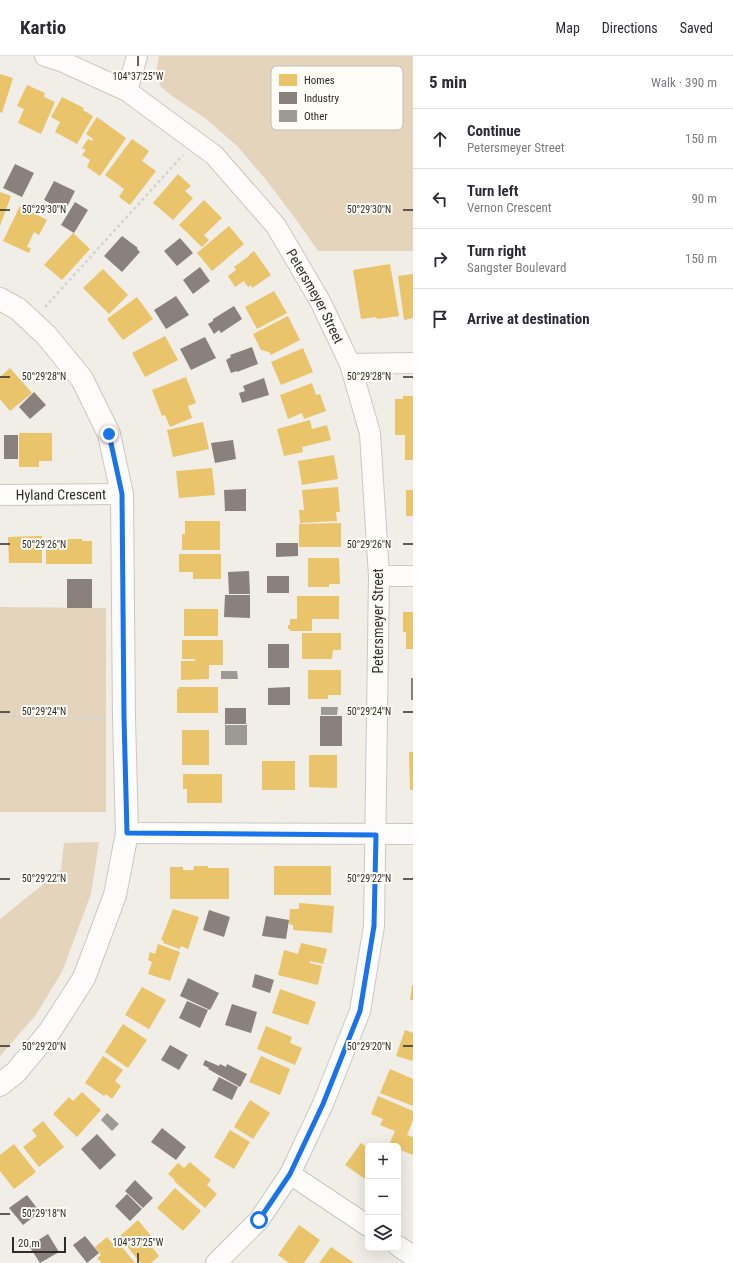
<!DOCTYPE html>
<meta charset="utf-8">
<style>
body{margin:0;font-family:"Roboto Condensed",sans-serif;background:#f2f2f3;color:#2b2b33}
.controls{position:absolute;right:12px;bottom:12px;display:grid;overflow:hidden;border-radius:6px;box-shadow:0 4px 16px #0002}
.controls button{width:36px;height:36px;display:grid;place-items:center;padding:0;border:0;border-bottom:1px solid #e1e1e2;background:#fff;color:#2b2b33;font:20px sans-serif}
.scale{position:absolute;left:12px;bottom:10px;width:54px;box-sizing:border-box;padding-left:4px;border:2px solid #2f2c28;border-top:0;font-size:11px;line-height:14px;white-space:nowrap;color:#2f2c28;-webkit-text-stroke:3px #fefcf7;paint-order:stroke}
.stop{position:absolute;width:12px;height:12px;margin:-9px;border:3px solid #1a73e8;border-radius:50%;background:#fff}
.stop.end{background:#1a73e8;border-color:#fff;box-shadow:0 1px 4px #0008}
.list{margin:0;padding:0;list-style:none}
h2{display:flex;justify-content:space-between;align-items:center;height:52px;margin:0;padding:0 16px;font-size:17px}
h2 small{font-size:13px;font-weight:400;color:#7c7c81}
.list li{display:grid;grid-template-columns:26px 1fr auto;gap:12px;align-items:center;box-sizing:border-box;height:60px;padding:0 16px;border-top:1px solid #e1e1e2}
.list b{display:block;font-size:15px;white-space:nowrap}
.list p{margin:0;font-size:13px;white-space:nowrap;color:#7c7c81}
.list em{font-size:13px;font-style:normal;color:#7c7c81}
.icon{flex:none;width:22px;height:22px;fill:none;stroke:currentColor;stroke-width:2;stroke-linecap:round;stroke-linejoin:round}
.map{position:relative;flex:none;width:413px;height:1207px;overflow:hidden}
header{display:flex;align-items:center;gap:24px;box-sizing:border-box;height:56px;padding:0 20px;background:#fff;border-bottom:1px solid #e1e1e2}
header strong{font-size:19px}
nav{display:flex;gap:22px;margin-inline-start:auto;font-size:14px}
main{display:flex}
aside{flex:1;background:#fff}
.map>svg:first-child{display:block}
.green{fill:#e4d4bc}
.homes{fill:#e9c46a}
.industry{fill:#8a817c}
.building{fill:#9d9a96}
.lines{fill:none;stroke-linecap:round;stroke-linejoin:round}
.street-casing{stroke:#cac8c3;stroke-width:22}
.secondary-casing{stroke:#cac8c3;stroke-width:24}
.path{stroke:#d3d3d1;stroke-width:2.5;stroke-dasharray:3 3;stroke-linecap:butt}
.street{stroke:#fdfcfb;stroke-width:20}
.secondary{stroke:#fdfcfb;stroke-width:22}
.route{stroke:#1a73e8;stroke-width:5}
.ticks{fill:none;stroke:#2f2c28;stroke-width:1.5}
.labels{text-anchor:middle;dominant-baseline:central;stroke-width:4;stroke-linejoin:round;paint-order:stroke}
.street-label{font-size:14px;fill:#2f2c28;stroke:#fefcf7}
.key{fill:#fefcf7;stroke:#c0beb9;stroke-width:1}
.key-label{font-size:11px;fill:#2f2c28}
.ticks-label{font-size:10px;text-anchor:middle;fill:#2f2c28;stroke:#fefcf7;stroke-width:4;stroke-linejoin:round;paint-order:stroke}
</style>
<header>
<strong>Kartio</strong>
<nav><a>Map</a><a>Directions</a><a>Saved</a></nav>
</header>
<main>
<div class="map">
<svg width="413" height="1207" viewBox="0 0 413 1207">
<rect width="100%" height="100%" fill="#f1ede7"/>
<g class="green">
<path d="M159,0H413V195H318L295,162L267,125L238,91L205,62L175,42L161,31L156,18Z"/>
<path d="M0,551L106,552V756H0Z"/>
<path d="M99,786L91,838L62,916L35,960L0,1000V863L61,814L64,787Z"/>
</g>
<g class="homes">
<path d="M0,18L13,22L2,57L0,56Z"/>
<path d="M27,29L45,37L44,41L55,46L41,78L18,67L24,53L17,50Z"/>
<path d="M62,41L84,52L83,54L93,60L77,88L55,76L60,66L51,61Z"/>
<path d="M97,61L126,82L100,120L87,111L90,104L82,99L86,94L82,92L88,83L92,85L93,83L86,78Z"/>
<path d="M132,83L149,95L142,105L156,115L130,149L119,141L124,133L105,119Z"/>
<path d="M178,118L191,130L185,135L193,142L173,164L153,147Z"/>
<path d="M0,136L11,140L0,170Z"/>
<path d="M204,144L222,162L204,179L209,184L202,191L179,169Z"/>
<path d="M20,150L47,164L39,179L34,176L27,191L31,192L29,197L3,185Z"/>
<path d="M229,170L244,188L212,215L197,197Z"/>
<path d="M73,177L90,193L62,224L44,209Z"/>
<path d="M254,195L271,219L252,232L251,229L248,231L244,225L235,231L228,220L236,214L234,211L249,200V199Z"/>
<path d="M390,208L399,260L377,263L376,261L361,263L353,214Z"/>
<path d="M103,213L128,239L109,258L83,232Z"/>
<path d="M413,218V262L404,264L398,220Z"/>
<path d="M274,235L287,257L257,273L245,251Z"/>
<path d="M137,241L153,263L123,284L107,263Z"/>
<path d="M288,260L300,284L271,299L269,296L261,294L253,278Z"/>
<path d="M165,280L178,304L145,321L132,297Z"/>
<path d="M303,292L313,316L281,329L271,306Z"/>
<path d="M10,312L32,337L10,355L0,343V321Z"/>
<path d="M186,321L196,347L188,350L192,362L170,371L165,359L162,360L152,334Z"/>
<path d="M312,327L316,339L320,338L326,355L304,363L302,357L288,363L280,339Z"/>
<path d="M403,340H413V404H405V379H395V343H403Z"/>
<path d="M310,364L312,373L327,369L331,384L302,391L303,396L284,400L277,373Z"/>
<path d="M203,366L209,393L173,401L167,374Z"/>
<path d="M19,377H52V405H39V411H19Z"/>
<path d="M334,399L338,423L302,429L298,405Z"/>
<path d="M212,412L215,439L179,442L176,415Z"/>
<path d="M338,431L340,456H336L337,465L300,467L299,454H304L302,434Z"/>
<rect x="406" y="434" width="7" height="26"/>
<path d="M185,465H220V494H182V478H185Z"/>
<path d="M341,467V491H299V468Z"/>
<path d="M42,480V507H9L8,481Z"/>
<path d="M46,483H82V485H92V508H46Z"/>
<path d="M179,498H221V523H193V516H179Z"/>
<path d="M308,502H339L340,528H329V531H308Z"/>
<path d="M297,540H339V563H312V575H290V573H288V569H290V563H297Z"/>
<rect x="184" y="553" width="34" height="27"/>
<path d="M403,556H413V593H406V576H403Z"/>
<path d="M302,577H341V594H333L332,603H302Z"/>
<path d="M182,584H223V609H209V623L181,624V605H195V603H182Z"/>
<path d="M308,614H341V639H328V643H308Z"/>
<path d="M179,631H218V657H177V633H179Z"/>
<rect x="182" y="674" width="27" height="35"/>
<path d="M409,696H413V734H410Z"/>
<path d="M309,699H337V732L309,731Z"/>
<rect x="262" y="705" width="33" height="29"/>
<path d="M183,718H222V747H187V733H183Z"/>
<path d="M194,810H208V812H229V843H170V811H183V814H194Z"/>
<rect x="274" y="810" width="57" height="29"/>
<path d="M299,847L334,850L332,877L293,874V869L289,868L290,853H299Z"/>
<path d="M173,853L199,861L188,893L181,890L180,893L163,887L164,885L161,884Z"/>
<path d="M301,887L327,893L323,908L310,905V907L322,910L318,929L278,919L284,894L298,898Z"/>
<path d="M158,888L180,896L170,925L148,918L152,906L148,904L150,896L155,898Z"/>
<path d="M412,929H413V944H410Z"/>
<path d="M142,931L166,944L149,973L125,959Z"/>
<path d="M280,933L316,946L308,969L272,957Z"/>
<path d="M123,968L147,984L128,1012L105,996Z"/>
<path d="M266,970L292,981L290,987L302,992L295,1009L257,993Z"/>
<path d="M405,974L413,977V1005L396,1000Z"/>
<path d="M103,1000L123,1014L115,1025L121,1030L112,1043L106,1038L104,1040L85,1027Z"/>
<path d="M261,1000L290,1013L280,1039L249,1026Z"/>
<path d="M390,1013L413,1023V1050L380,1037Z"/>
<path d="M82,1036L101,1054L77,1081L53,1058L69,1041L73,1045Z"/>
<path d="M378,1040L413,1055V1064L407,1079L413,1081V1099L398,1093V1090L389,1089L395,1075L380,1069L383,1063L371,1058Z"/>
<path d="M250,1044L270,1057L253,1083L234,1071Z"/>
<path d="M43,1065L64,1091L39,1111L23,1091L37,1080L32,1074Z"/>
<path d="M230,1074L250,1086L234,1113L214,1101Z"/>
<path d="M361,1087L368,1092V1125L345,1109Z"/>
<path d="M14,1088L36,1116L14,1133L0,1115V1099Z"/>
<path d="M190,1106L211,1124L207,1129L217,1138L205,1152L174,1125L175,1124L168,1118L178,1107L184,1112Z"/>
<path d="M175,1132L201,1155L183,1175L157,1152Z"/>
<path d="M138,1164L156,1186L151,1190L159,1200L151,1207H141L119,1181Z"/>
<path d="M299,1169L320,1184L304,1207H289L278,1199Z"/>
<path d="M107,1181L113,1188L117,1185L135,1207H102L97,1202L101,1199L95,1191Z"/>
<path d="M331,1191L354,1207H319Z"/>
</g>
<g class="industry">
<path d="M15,108L34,117L22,141L3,132Z"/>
<path d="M54,125L75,135L65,155L44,144Z"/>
<path d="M75,146L88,154L74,177L61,169Z"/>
<path d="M122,180L138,192L137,193L140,196L122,216L104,200Z"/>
<path d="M180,182L193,197L177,210L164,195Z"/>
<path d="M200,211L210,225L193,238L183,224Z"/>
<path d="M176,240L189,259L166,273L154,254Z"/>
<path d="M234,250L242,263L221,277L219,274L214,278L208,268L213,265V263Z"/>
<path d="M205,281L216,302L191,314L180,293Z"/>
<path d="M252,291L258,308L237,316V315L231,317L226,304L231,301L230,299Z"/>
<path d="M264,322L269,339L242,347L239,337L245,335L243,330Z"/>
<path d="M34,336L46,349L30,363L19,351Z"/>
<rect x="4" y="379" width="14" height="24"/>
<path d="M233,384L236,403L215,407L211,387Z"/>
<path d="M246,433V455H225L224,434Z"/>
<path d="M276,487H298V500L276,501Z"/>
<path d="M249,515L250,538H229L228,516Z"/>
<rect x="267" y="520" width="22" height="17"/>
<rect x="67" y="523" width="25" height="29"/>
<path d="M225,539H250V562L224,561Z"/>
<rect x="268" y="588" width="21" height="24"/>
<rect x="411" y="622" width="2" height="22"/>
<path d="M290,631V649H268V632Z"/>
<rect x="225" y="652" width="21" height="16"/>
<rect x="320" y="660" width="22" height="30"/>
<path d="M209,854L230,861L224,881L203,874Z"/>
<path d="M266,860L289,864L286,883L262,880Z"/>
<path d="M255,918L274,924L270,937L252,931Z"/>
<path d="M188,922L219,937L210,954L180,940Z"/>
<path d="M187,945L208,954L200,972L179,962Z"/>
<path d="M232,948L257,956L251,977L225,969Z"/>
<path d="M170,989L188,999L179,1014L161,1004Z"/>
<path d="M205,1004L219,1010L220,1008L226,1011L227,1008L247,1018L240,1031L208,1013L209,1012L203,1009Z"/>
<path d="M219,1021L238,1031L232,1044L212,1034Z"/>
<path d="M162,1072L186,1091L176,1104L151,1086Z"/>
<path d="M97,1078L116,1099L100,1114L81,1093Z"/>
<path d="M135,1124L153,1142L143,1152L125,1135Z"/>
<path d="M127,1138L142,1153L130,1165L115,1150Z"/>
<path d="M27,1139L40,1156L23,1169L9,1152Z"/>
<path d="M48,1178L59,1196L40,1207L29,1190Z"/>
<path d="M85,1180L99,1197L87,1207L73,1189Z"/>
</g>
<g class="building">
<path d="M221,615H237L238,623H221Z"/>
<path d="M321,651H338L337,659H321Z"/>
<rect x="225" y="669" width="22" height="20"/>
<path d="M107,1057L119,1068L112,1075L101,1064Z"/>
</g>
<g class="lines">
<defs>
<g id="street">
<path id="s1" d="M45,0L61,5L127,35L214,99L276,170L321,247L350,308L370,377L379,520L374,870L360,955L323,1048L290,1118L259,1164L216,1207"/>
<path d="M127,35L137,0"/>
<path d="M350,308L413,307"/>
<path id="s2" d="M0,439L122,438"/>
<path d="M379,520H413"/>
<path d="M127,777L413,778"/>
<path d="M290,1118L368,1170"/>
<path d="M398,1190L413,1200"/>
</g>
<path id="secondary" d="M0,243L18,253L46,279L82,323L109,378L122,438L124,662L127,777L115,839L84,922L50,975L16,1016L0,1029"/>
</defs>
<use href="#street" class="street-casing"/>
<use href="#secondary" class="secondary-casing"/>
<g class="path">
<path d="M45,251L183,99"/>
<path d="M0,660L105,662"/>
</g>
<use href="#street" class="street"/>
<use href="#secondary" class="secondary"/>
</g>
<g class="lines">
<path class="route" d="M109,378L122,438L124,662L127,777L376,779L374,870L360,955L323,1048L290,1118L259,1164"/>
</g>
<path class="ticks" d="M138,0V10M0,154H10M403,154H413M0,321H10M403,321H413M0,488H10M403,488H413M0,656H10M403,656H413M0,823H10M403,823H413M0,990H10M403,990H413M0,1158H10M138,1197V1207"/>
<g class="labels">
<g class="street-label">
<text stroke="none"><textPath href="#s1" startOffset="372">Petersmeyer Street</textPath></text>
<text stroke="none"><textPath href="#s2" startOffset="61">Hyland Crescent</textPath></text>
<text transform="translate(378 565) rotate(-90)">Petersmeyer Street</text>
</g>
</g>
<rect x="271" y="10" width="132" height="64" rx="6" class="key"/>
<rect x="279" y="18" width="18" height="12" fill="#e9c46a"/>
<rect x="279" y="36" width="18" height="12" fill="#8a817c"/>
<rect x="279" y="54" width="18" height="12" fill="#9d9a96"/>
<g class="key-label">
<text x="304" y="28">Homes</text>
<text x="304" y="46">Industry</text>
<text x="304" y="64">Other</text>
</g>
<g class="ticks-label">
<text x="138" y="24">104°37'25"W</text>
<text x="44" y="157">50°29'30"N</text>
<text x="369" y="157">50°29'30"N</text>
<text x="44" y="324">50°29'28"N</text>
<text x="369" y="324">50°29'28"N</text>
<text x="44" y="492">50°29'26"N</text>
<text x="369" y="492">50°29'26"N</text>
<text x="44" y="659">50°29'24"N</text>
<text x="369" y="659">50°29'24"N</text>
<text x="44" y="826">50°29'22"N</text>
<text x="369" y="826">50°29'22"N</text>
<text x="44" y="994">50°29'20"N</text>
<text x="369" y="994">50°29'20"N</text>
<text x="44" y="1161">50°29'18"N</text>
<text x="138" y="1190">104°37'25"W</text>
</g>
</svg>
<div class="controls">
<button>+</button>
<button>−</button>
<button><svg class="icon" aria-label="layers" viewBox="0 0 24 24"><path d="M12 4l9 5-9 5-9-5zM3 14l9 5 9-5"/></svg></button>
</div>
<div class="scale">20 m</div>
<div class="stop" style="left:259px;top:1164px"></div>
<div class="stop end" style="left:109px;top:378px"></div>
</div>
<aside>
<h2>5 min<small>Walk · 390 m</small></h2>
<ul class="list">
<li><svg class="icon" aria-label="ahead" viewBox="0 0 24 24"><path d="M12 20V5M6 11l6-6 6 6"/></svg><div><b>Continue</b><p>Petersmeyer Street</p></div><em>150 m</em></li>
<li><svg class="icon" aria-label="left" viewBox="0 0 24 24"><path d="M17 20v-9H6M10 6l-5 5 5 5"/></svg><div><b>Turn left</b><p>Vernon Crescent</p></div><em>90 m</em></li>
<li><svg class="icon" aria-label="right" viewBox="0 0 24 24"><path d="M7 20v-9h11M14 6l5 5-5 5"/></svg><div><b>Turn right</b><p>Sangster Boulevard</p></div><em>150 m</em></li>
<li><svg class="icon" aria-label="arrive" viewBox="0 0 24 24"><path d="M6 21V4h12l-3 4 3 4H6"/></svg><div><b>Arrive at destination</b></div></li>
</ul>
</aside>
</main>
